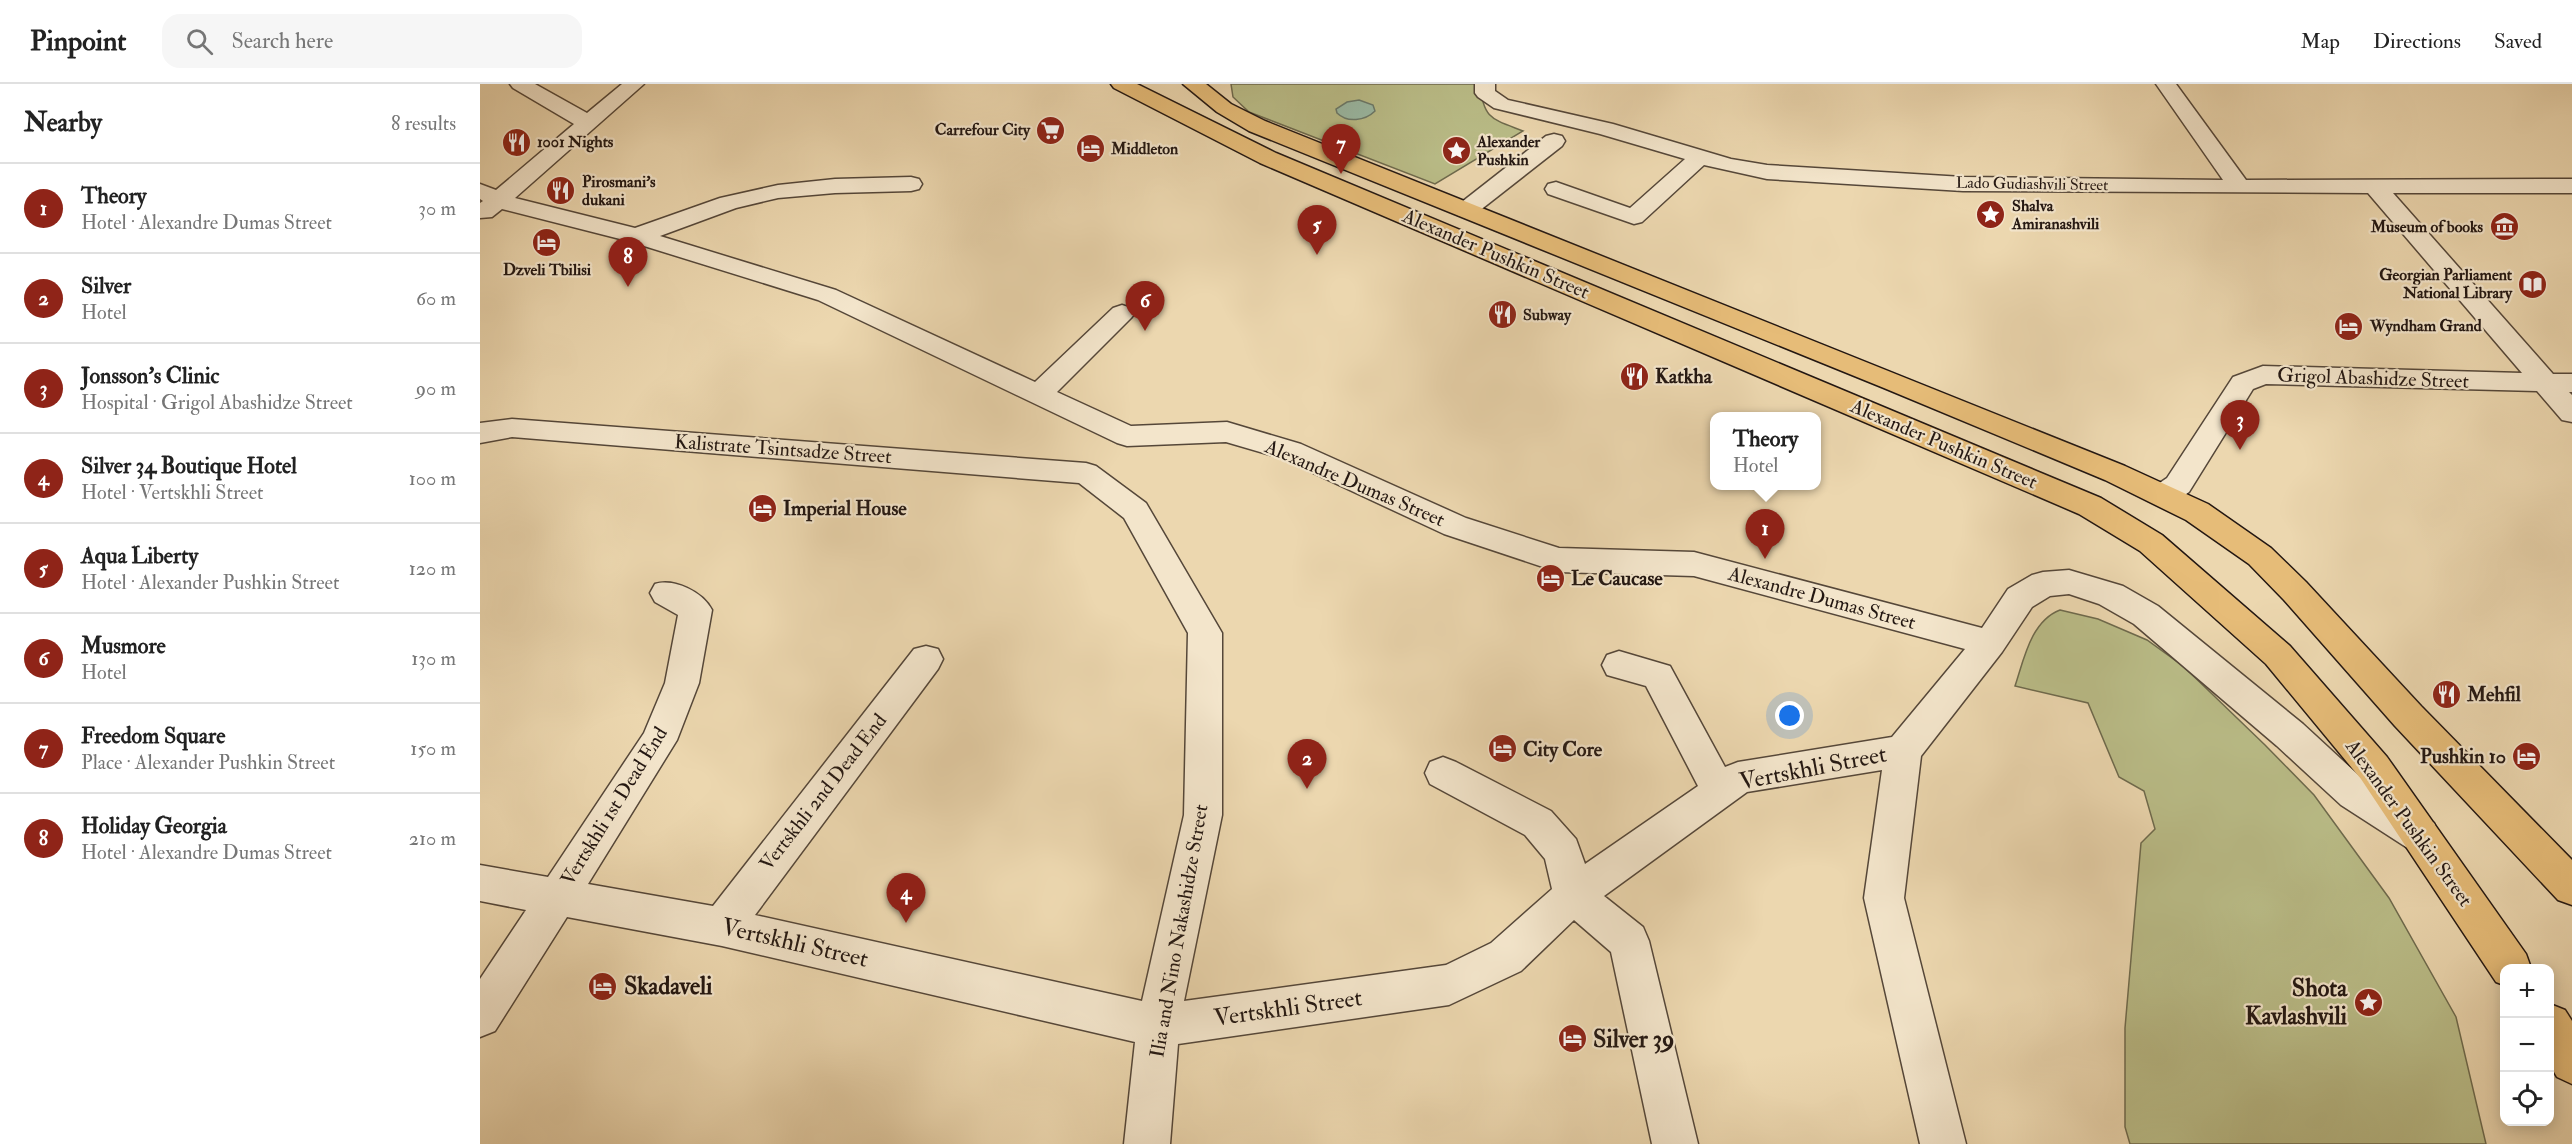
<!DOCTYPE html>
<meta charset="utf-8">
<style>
body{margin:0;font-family:"IM FELL Double Pica",serif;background:#f6f6f6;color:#222}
.controls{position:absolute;right:18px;bottom:18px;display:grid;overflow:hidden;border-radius:12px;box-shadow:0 3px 15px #0003}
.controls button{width:54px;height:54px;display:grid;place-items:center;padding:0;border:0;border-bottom:2px solid #e0e0e0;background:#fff;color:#222;font:30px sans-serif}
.you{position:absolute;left:1310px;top:632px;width:21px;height:21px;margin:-15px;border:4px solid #fff;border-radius:50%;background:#1a73e8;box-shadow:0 0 0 9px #1a73e833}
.badge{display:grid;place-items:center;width:39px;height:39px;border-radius:50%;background:#8f2418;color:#fff;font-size:20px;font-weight:700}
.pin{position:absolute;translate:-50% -50px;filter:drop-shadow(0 2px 3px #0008)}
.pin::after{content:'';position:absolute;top:32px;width:21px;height:18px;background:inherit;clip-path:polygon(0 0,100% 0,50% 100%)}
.popup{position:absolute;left:1230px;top:328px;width:111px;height:78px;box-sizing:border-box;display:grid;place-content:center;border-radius:12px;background:#fff;filter:drop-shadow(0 2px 4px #0005);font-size:20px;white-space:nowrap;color:#767676}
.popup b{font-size:22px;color:#222}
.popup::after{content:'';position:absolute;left:50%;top:100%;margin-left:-12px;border:12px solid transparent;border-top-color:#fff}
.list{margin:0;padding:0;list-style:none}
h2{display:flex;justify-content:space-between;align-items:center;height:78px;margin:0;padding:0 24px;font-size:26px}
h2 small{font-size:20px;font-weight:400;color:#767676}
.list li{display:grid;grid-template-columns:39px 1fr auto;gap:18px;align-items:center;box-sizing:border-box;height:90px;padding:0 24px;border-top:2px solid #e0e0e0}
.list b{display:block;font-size:22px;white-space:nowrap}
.list p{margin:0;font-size:20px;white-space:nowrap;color:#767676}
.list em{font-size:20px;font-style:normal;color:#767676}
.icon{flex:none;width:33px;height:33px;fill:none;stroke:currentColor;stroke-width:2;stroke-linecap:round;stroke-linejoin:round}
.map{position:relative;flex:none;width:2092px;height:1060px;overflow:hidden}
header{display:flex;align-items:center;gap:36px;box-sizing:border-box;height:84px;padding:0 30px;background:#fff;border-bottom:2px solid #e0e0e0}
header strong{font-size:28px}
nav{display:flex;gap:33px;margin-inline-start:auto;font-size:21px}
.search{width:420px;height:54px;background:#f6f6f6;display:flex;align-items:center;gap:15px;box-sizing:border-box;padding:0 21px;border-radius:18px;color:#767676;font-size:22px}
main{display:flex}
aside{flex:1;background:#fff}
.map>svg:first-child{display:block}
.green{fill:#babd88;stroke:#6e6a4d;stroke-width:1.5}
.water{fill:#9abaa5;stroke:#6a796a;stroke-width:1.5}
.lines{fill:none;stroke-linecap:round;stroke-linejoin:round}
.minor-casing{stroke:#554739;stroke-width:3}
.major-casing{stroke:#231712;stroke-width:3}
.minor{fill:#f3e5cb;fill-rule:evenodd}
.major{fill:#e6bc78;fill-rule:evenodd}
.labels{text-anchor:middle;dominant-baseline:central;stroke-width:4.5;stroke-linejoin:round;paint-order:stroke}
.far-poi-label{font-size:16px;font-weight:bold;fill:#231712;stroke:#f3e5cb;text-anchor:start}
.far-street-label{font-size:16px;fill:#231712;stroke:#f3e5cb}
.street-label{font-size:20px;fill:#231712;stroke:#f3e5cb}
.poi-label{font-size:20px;font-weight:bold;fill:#231712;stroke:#f3e5cb;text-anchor:start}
.near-street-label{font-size:24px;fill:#231712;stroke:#f3e5cb}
.near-poi-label{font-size:24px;font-weight:bold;fill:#231712;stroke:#f3e5cb;text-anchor:start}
</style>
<header>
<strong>Pinpoint</strong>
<div class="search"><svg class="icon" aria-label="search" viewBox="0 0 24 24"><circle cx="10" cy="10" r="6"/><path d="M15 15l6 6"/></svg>Search here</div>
<nav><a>Map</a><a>Directions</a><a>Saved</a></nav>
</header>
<main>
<aside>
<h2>Nearby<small>8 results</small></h2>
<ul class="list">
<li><span class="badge">1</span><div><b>Theory</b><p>Hotel · Alexandre Dumas Street</p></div><em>30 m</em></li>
<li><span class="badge">2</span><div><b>Silver</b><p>Hotel</p></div><em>60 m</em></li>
<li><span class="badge">3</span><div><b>Jonsson's Clinic</b><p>Hospital · Grigol Abashidze Street</p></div><em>90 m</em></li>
<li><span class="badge">4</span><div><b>Silver 34 Boutique Hotel</b><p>Hotel · Vertskhli Street</p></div><em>100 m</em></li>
<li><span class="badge">5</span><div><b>Aqua Liberty</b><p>Hotel · Alexander Pushkin Street</p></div><em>120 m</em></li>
<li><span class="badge">6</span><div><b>Musmore</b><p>Hotel</p></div><em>130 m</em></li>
<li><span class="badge">7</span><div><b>Freedom Square</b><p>Place · Alexander Pushkin Street</p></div><em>150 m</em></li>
<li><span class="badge">8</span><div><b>Holiday Georgia</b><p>Hotel · Alexandre Dumas Street</p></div><em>210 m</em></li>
</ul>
</aside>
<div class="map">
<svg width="2092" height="1060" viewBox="0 0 2092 1060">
<rect width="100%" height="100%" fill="#ecd7af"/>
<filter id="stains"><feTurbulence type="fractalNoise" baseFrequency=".00333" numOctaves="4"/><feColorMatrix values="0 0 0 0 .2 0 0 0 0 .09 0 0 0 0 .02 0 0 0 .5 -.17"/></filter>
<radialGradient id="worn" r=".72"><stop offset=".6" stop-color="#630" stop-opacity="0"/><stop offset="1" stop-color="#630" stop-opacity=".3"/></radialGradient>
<g class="green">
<path d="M751,0H1000C1003,35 1012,35 1043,47L955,100L769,28L753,13Z"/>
<path d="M1580,526L1618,535L1667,556L1703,582L1785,661L1834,711L1909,814L1976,933L2006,1060H1650L1645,1043V944L1661,759L1675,745L1664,707L1639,693L1608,619L1535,602C1544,575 1551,537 1580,526Z"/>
</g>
<path class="water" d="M879,16L893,21L895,27C885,37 867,39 857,29L856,25L867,18Z"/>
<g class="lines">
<defs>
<g id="minor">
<path d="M30,0H55L107,29L142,0H164L35,114L155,144L240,114L298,101L355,95L431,93L439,95L442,100L439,105L431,107L355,109L298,114L256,124L180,152L356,206L555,298L633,224L642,221L651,224L655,229L651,234L577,308L651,342L747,338L821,360L986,434L1079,464L1214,468L1502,544L1528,505L1552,491L1563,488L1589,486L1643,502L1678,522L1823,640L1887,699L1954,739L1959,751L1954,763L1940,768L1926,763L1861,721L1797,662L1654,540L1619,520L1589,510L1570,512L1552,523L1522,568L1441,672L1424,814L1486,1060H1440L1384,814L1402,686L1267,708L1124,812L1163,843L1169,857L1218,1060H1172L1131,868L1094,836L1041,887L969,921L698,960L690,1060H644L655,958L242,862L87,833L15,947L0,953V895L46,826L0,817V781L68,793L164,649L185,599L198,531L175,518L170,509L175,500C194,494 223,508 232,526L219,599L197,656L108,800L233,822L434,565L446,562L458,565L463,575L458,585L275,831L662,917L704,731L708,549L644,434L599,399L32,353L0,359V339L32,335L606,379L616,382L666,419L742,549V731L704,917L966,881L1011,859L1072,805L1065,775L1045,751L950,700L945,689L950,678L963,673L976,678L1071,727L1096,755L1105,780L1218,702L1166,602L1127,591L1122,581L1127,571L1139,567L1190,582L1245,683L1258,678L1412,653L1485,565L1214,492L1078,488L964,450L801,374L746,358L647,362L637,359L338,216L148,157L22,125L12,133L0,134V119L3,117L0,115V100L16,106L94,40L33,4Z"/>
<path d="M995,0H1015V7L1028,16L1133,40L1251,75L1287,81L1483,93L1743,96L1676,0H1696L1766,96L2092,95V109H1913L2073,290H2092V308H2089L2092,311V338L2082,336L2057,307L1786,300L1773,305L1709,408C1696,417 1688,423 1672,418L1668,411L1672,404L1687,394L1753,293L1783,282L2042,289L1888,109L1483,107L1287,95L1224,81L1162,138L1154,140L1068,110L1065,105L1068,100L1076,98L1150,124L1205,75L1120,50L1014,24L998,13L995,9Z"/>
<path d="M1074,50L1082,52L1085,57L1082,62L994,131L986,133L978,131L974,126L978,121L1066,52Z"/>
</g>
<g id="major">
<path d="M631,0H657L796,69L1621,414L1682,451L1810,562L1907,673L2046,870L2051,884H2024V901L2016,898L1881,695L1786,580L1660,467L1599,430L780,79L634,4Z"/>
<path d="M703,0H726L751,20L785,37L1645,382L1728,420L1791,464L1826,498L1941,622L2092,776V821L2078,816L1915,642L1804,516L1769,480L1706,436L1625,396L1404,304L769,47L737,28Z"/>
<path d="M2070,920L2085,926L2092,937V1000L2077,993L2070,981Z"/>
</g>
</defs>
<use href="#minor" class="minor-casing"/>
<use href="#major" class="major-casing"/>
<use href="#minor" class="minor"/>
<use href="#major" class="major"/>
</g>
<defs>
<symbol id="supermarket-disc" viewBox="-11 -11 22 22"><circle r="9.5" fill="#8f2418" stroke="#f3e5cb"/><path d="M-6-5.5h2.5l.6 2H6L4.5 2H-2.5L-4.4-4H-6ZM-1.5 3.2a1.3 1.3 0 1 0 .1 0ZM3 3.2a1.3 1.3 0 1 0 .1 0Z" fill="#fff"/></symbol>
<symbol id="restaurant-disc" viewBox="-11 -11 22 22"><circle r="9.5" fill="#8f2418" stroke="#f3e5cb"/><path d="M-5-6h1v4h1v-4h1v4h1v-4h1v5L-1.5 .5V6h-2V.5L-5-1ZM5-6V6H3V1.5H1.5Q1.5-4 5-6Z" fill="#fff"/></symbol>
<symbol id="hotel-disc" viewBox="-11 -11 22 22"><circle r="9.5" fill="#8f2418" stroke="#f3e5cb"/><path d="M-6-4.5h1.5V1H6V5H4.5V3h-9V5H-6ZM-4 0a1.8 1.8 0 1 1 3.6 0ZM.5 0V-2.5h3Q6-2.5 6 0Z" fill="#fff"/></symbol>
<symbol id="sight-disc" viewBox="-11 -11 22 22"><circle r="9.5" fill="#8f2418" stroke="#f3e5cb"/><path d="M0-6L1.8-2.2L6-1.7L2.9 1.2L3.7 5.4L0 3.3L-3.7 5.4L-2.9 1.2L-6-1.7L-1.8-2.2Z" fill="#fff"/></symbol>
<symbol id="museum-disc" viewBox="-11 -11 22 22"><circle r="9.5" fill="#8f2418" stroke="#f3e5cb"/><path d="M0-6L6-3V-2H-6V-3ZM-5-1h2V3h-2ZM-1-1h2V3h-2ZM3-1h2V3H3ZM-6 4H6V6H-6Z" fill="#fff"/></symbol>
<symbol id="library-disc" viewBox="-11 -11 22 22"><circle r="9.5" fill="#8f2418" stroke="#f3e5cb"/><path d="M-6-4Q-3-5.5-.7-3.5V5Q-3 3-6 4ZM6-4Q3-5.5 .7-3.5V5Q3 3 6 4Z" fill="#fff"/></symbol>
</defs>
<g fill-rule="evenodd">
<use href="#supermarket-disc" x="554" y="30" width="33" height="33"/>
<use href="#restaurant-disc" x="20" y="42" width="33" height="33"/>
<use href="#hotel-disc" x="594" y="48" width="33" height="33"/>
<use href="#sight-disc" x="960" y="50" width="33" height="33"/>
<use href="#restaurant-disc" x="64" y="90" width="33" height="33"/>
<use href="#sight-disc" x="1494" y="114" width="33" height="33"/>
<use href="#museum-disc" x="2008" y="126" width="33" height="33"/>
<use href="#hotel-disc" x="50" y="142" width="33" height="33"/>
<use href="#library-disc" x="2036" y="184" width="33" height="33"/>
<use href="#restaurant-disc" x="1006" y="214" width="33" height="33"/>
<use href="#hotel-disc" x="1852" y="226" width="33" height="33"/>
<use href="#restaurant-disc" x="1138" y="276" width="33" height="33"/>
<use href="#hotel-disc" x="266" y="408" width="33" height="33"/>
<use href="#hotel-disc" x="1054" y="478" width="33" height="33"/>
<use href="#restaurant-disc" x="1950" y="594" width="33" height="33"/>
<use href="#hotel-disc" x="1006" y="648" width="33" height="33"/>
<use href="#hotel-disc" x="2030" y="656" width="33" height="33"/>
<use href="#hotel-disc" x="106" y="886" width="33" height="33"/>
<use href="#sight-disc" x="1872" y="902" width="33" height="33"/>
<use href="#hotel-disc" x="1076" y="938" width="33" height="33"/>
</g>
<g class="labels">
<g class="far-poi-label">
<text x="550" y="46" text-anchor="end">Carrefour City</text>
<text x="57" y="58">1001 Nights</text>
<text x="997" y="58">Alexander<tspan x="997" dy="18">Pushkin</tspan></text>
<text x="631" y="65">Middleton</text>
<text x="102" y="98">Pirosmani's<tspan x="102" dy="18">dukani</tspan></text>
<text x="1532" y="122">Shalva<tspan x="1532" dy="18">Amiranashvili</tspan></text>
<text x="2003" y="143" text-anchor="end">Museum of books</text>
<text x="67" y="186" text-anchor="middle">Dzveli Tbilisi</text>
<text x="2032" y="191" text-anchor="end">Georgian Parliament<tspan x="2032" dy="18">National Library</tspan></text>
<text x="1043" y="231">Subway</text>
<text x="1890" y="242">Wyndham Grand</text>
</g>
<g class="far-street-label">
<text transform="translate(1552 100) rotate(1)">Lado Gudiashvili Street</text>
</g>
<g class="street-label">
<text transform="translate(1016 170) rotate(23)">Alexander Pushkin Street</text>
<text transform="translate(1893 294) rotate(2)">Grigol Abashidze Street</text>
<text transform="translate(1464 360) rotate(23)">Alexander Pushkin Street</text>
<text transform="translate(303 365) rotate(4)">Kalistrate Tsintsadze Street</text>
<text transform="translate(875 399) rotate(23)">Alexandre Dumas Street</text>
<text transform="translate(1342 514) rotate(15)">Alexandre Dumas Street</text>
<text transform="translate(343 708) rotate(-52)">Vertskhli 2nd Dead End</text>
<text transform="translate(134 722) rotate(-58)">Vertskhli 1st Dead End</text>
<text transform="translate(1929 739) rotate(54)">Alexander Pushkin Street</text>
<text transform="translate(699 847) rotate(-80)">Ilia and Nino Nakashidze Street</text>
</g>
<g class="poi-label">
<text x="1175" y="292">Katkha</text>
<text x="303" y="424">Imperial House</text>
<text x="1091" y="494">Le Caucase</text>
<text x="1987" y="610">Mehfil</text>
<text x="1043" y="665">City Core</text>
<text x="2026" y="672" text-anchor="end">Pushkin 10</text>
</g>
<g class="near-street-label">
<text transform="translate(1333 684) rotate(-11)">Vertskhli Street</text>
<text transform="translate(315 859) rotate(13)">Vertskhli Street</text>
<text transform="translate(808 924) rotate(-8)">Vertskhli Street</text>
</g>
<g class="near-poi-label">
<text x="144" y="902">Skadaveli</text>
<text x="1867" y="904" text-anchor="end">Shota<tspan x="1867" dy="28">Kavlashvili</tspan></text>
<text x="1113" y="955">Silver 39</text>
</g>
</g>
<rect width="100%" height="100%" filter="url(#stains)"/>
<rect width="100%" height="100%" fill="url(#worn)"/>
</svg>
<div class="controls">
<button>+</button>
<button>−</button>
<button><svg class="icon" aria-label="locate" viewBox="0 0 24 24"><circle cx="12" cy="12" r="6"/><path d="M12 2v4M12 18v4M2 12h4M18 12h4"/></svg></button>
</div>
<div class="you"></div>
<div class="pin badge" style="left:1285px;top:475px">1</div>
<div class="popup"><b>Theory</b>Hotel</div>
<div class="pin badge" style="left:827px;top:705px">2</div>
<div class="pin badge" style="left:1760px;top:366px">3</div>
<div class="pin badge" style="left:426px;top:839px">4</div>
<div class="pin badge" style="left:837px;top:171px">5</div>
<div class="pin badge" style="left:665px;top:247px">6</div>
<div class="pin badge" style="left:861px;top:90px">7</div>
<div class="pin badge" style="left:148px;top:203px">8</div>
</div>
</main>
